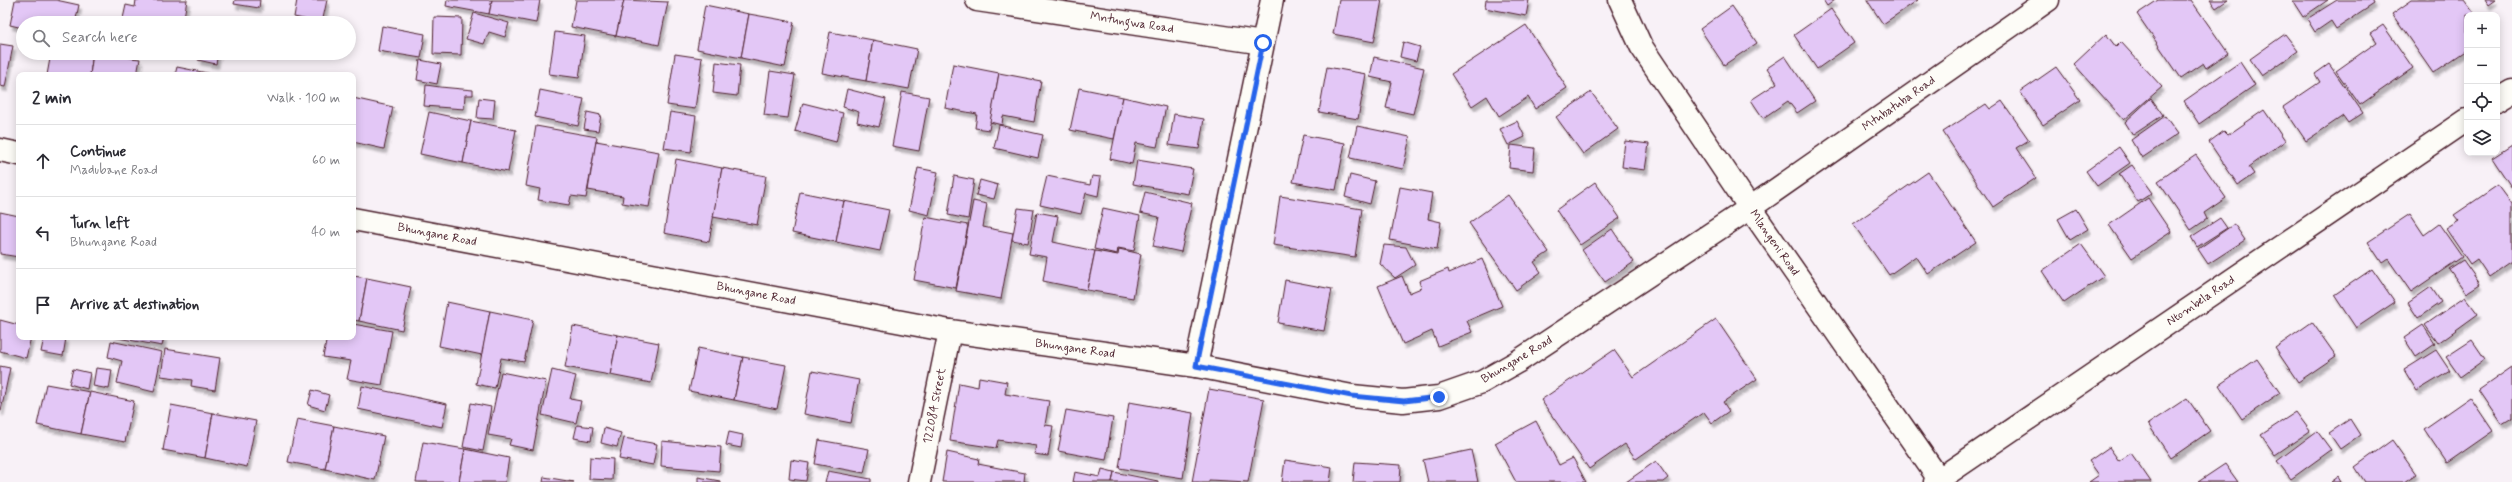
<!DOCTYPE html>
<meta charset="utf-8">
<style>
body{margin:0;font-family:Mynerve,sans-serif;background:#f2f2f3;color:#2b2b33}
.controls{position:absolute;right:12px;top:12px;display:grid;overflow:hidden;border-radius:8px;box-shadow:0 2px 10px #0003}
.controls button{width:36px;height:36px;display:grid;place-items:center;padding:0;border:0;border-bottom:1px solid #e1e1e2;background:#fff;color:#2b2b33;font:20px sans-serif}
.stop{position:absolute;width:12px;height:12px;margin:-9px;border:3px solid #2563eb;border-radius:50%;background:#fff}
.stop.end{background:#2563eb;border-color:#fff;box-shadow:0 1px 4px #0008}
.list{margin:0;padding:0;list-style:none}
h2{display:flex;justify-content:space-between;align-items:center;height:52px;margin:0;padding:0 16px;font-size:17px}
h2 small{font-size:13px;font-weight:400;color:#7c7c81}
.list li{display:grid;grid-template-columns:26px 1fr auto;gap:12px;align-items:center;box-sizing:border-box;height:72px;padding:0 16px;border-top:1px solid #e1e1e2}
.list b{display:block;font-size:15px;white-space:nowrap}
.list p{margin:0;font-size:13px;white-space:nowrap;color:#7c7c81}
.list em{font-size:13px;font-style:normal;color:#7c7c81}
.icon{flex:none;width:22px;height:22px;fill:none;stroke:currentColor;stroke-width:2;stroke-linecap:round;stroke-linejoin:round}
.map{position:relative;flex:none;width:2512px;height:482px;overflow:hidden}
.search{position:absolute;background:#fff;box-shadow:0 2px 10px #0003;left:16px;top:16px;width:340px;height:44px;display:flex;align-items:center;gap:10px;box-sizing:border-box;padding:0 14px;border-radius:22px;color:#7c7c81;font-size:15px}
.panel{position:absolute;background:#fff;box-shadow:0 2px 10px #0003;left:16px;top:72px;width:340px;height:268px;border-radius:8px}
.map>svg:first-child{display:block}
.building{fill:#e3c7f6;stroke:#4a1f2b;filter:url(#shadow)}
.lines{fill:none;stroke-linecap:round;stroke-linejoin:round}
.minor-casing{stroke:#4a1f2b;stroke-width:25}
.minor{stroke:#fdfcf7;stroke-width:22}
.route{stroke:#2563eb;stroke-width:5}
.labels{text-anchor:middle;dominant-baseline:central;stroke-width:3.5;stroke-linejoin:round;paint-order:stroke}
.street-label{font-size:12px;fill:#4a1f2b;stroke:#fdfcf7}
</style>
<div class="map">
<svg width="2512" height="482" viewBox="0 0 2512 482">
<defs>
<filter id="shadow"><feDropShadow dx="2.5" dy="4.5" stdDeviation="1" flood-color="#0004"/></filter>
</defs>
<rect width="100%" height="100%" fill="#f8f1f7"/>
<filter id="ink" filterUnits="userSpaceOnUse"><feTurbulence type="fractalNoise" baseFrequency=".025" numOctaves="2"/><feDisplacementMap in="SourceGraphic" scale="8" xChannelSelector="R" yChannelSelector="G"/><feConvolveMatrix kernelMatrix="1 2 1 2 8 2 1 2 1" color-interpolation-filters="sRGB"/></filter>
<g filter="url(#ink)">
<g class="building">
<path d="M15,0H56L79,5L75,23L39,17L37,23H23V28L10,25Z"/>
<path d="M136,0H187L183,23H122L126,5L135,7Z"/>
<path d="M235,0H260L259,8L234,4Z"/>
<path d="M297,0H327L322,23L294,17Z"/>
<path d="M447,0H492L489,14L446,6Z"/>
<path d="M492,0H540L536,23L489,14Z"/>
<path d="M576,0H624L616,36L571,27Z"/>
<path d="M624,0L668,2L659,45L616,36Z"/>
<path d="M1339,0H1382L1374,42L1333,34Z"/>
<path d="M1486,0H1529L1526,16L1485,8Z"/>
<path d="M1823,0H1835L1827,6Z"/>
<path d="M1867,0H1918L1883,24Z"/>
<path d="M2158,0H2191L2228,53L2206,68L2203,63L2181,78L2137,14Z"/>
<path d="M2210,0H2228L2216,8Z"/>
<path d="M2292,0H2328L2303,17Z"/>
<path d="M2337,0H2372L2374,4L2336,29L2331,21L2315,32L2307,19Z"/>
<path d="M2412,0H2465L2476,15H2467V50L2433,73L2392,14Z"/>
<path d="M2485,0H2495L2488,5Z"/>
<path d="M705,5L749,14L741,58L697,49Z"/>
<path d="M1732,6L1757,43L1724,65L1700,29Z"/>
<path d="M1831,9L1854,43L1817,69L1794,35Z"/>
<path d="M474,13L509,23L505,37L489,32L484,44L466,39Z"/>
<path d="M749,14L794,22L785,67L741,58Z"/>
<path d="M434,17L462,18L461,55L433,54Z"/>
<path d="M191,19L207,20V23H190Z"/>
<path d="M1526,25L1567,88L1535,109L1528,97L1499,116L1487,96L1472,106L1451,74Z"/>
<path d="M2383,25L2413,68L2360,105L2336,71L2377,42L2371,33Z"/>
<path d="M382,26L425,34L421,58L378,51Z"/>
<path d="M555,32L585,36L579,78L549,74Z"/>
<path d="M830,32L873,40L866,81L822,73Z"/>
<path d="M2106,34L2116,47L2121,42L2162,87L2124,120L2074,64Z"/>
<path d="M2285,34L2298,51L2262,76L2250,59Z"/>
<path d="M873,40L917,49L909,89L866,81Z"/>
<path d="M1403,42L1420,47L1416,61L1400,57Z"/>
<path d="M0,44L13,46L5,87L0,86Z"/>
<path d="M51,53H93L90,75H47Z"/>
<path d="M93,53L140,59L137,75H90Z"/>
<path d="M199,53H218L216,64L198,60Z"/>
<path d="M675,54L702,58L695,109L667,105Z"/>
<path d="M1785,56L1815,101L1797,113L1788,101L1763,118L1751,100L1777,83L1767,68Z"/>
<path d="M1374,57L1424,68L1413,114L1386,108L1392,82L1370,77Z"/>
<path d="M420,60L441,64L437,84L417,80Z"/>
<path d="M716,62L740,65L737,96L713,93Z"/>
<path d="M2240,62L2255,85L2199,124L2184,101Z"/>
<path d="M953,64L999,73L989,130L975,128L977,114L945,108Z"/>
<path d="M2329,64L2363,113L2348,123L2343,116L2306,141L2283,107L2320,82L2315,74Z"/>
<path d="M177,67L217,75H175Z"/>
<path d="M1327,67L1366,74L1358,119L1319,112Z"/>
<path d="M2056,67L2080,100L2043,125L2020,92Z"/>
<path d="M770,71L795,75L788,118L764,115Z"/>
<path d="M999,73L1041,81L1034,122L1003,116L1002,125L990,122Z"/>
<path d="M426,85L440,87L473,90V95H465L464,109L424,106Z"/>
<path d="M1079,88L1123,97L1114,139L1070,130Z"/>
<path d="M847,89L886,99L879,127L857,122L859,112L843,107Z"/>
<path d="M540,90L584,99L578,126L535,117Z"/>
<path d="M902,92L929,97L919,151L892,146Z"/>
<path d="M1591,92L1618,129L1583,154L1556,117Z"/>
<path d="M1123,97L1166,107L1157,147L1136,143L1132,164L1110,159Z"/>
<path d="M353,98L393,107L384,149L353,142Z"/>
<path d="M479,98L495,100L493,119L477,118Z"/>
<path d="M2151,98L2163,115L2133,135L2125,122Z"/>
<path d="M2002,101L2029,140L2016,148L2036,178L1993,207L1943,132L1986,104L1990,109Z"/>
<path d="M803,103L843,113L836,142L795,131Z"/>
<path d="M2264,110L2285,141L2249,167L2254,174L2238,185L2209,142L2224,131L2228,135Z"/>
<path d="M429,112L471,121L463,163L420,154Z"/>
<path d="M587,112L601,115L598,131L584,129Z"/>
<path d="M670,112L696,116L691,152L664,148Z"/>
<path d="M1174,114L1204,119L1199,149L1169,145Z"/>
<path d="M2165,116L2178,134L2142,158L2131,140Z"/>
<path d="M471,121L516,130L508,172L463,163Z"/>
<path d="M1517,121L1525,137L1508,145L1500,129Z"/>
<path d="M999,125L1043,135L1038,158L994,148Z"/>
<path d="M536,126L597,137L586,198L571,196L569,205L538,200L540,189L526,186Z"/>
<path d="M1357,126L1410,137L1403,169L1350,158Z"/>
<path d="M1303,135L1345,143L1336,190L1293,182Z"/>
<path d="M596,141L659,152L649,207L622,203L623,196L588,190Z"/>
<path d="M1625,141L1649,144L1645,170L1622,167Z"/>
<path d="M1511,145L1535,148L1533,171L1509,168Z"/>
<path d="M2512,145V188L2492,158Z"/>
<path d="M2119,147L2130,163L2097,186L2086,171Z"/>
<path d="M2196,155L2226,198L2204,213L2207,219L2191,230L2158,181Z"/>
<path d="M676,159L722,168L709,242L664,233Z"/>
<path d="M1137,160L1193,169L1188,194L1133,184Z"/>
<path d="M2132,165L2152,193L2138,202L2119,174Z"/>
<path d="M722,168L766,176L757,225L713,217Z"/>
<path d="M918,168L938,172L929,215L909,210Z"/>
<path d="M1928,172L1976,242L1928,274L1916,256L1889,275L1853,224Z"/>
<path d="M1350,175L1375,181L1370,204L1345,197Z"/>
<path d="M954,176L974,180L968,219L948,215Z"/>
<path d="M1047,176L1090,185L1092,176L1101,177L1098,196L1086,193L1081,214L1040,205Z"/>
<path d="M980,180L998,185L994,199L976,195Z"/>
<path d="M1595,182L1620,218L1580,245L1556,210Z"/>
<path d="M2498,185L2512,204V261L2489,277L2477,259L2470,264L2446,229L2459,221L2454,215Z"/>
<path d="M1400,187L1432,193L1428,219L1441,222L1437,249L1390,240Z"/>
<path d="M800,192L844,201L836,242L792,233Z"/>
<path d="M1145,192L1192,203L1181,252L1153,246L1159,217L1140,213Z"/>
<path d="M1508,195L1549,252L1534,262L1541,272L1516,290L1469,223Z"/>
<path d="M1280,196L1362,209L1355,257L1273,245Z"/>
<path d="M2148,198L2171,232L2132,258L2109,225Z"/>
<path d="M844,201L889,210L880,251L836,242Z"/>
<path d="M973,201L987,204L983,227L1013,233L1001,299L956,291Z"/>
<path d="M1018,208L1034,210L1028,243L1012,240Z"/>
<path d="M1103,208L1140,216L1134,251L1118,248L1117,254L1094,249Z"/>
<path d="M2076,209L2088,229L2070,240L2058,219Z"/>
<path d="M0,212L19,216V257L0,254Z"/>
<path d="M1037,212L1058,216L1053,242L1095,251L1087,290L1043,281L1047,257L1029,254Z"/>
<path d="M2410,214L2424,235L2439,224L2462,257L2411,292L2388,259L2382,263L2368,242Z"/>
<path d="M925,217L968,225L956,288L914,280Z"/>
<path d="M2220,218L2227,228L2197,247L2191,237Z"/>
<path d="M2234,224L2245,240L2208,264L2198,249Z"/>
<path d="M1612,229L1634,262L1605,282L1582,250Z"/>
<path d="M2081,244L2104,276L2064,303L2042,271Z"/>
<path d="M1384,245L1406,247L1415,265L1395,278L1380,264Z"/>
<path d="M1119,249L1141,254L1133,298L1087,290L1095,251L1118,255Z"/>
<path d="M1482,259L1502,306L1467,321L1472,332L1438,346L1432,331L1403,344L1378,286L1402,276L1409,293L1421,288L1419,281L1448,269L1449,273Z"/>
<path d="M2463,260L2480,284L2466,293L2449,269Z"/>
<path d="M2372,269L2395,302L2356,328L2334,295Z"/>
<path d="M353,276L367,278L359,321L353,320Z"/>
<path d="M367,278L411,287L402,330L359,321Z"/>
<path d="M1285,280L1332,289L1324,331L1278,323Z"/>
<path d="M2431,287L2441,302L2418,318L2408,303Z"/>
<path d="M2465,297L2478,314L2438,343L2425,325Z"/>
<path d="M447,302L490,311L482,355L439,346Z"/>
<path d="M490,311L533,320L524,362L501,358L495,388L476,384Z"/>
<path d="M1716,319L1757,379L1723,402L1729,411L1712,423L1704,412L1636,459L1625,444L1589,469L1541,400L1614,350L1633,377Z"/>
<path d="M0,320L19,325V337H31L26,358L0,351Z"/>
<path d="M2312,322L2336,356L2298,382L2275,348Z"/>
<path d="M353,324L392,331L382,385L347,379L351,361L323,357L327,337H353Z"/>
<path d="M2423,325L2435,344L2416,357L2404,338Z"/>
<path d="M573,326L618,335L610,375L565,367Z"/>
<path d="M618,335L659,343L651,383L610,375Z"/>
<path d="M44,337L66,338L63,356L41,352Z"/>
<path d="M112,337H164L162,346Z"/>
<path d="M2472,340L2485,359L2460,377L2446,357Z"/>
<path d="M111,341L162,352L154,392L117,383L122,361L108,357Z"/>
<path d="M698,348L743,357L734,400L689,391Z"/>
<path d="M165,349L220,358L215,390L191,386L192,380L161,376Z"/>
<path d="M2436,350L2450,371L2417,391L2404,370Z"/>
<path d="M743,357L786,365L777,409L734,400Z"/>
<path d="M2257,359L2280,393L2242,419L2219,385Z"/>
<path d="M0,366L10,368L1,411H0Z"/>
<path d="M2512,367V418L2502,424L2479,390Z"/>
<path d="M96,368L112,370L109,389L93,386Z"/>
<path d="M73,369L90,373L87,389L69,384Z"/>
<path d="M552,370L576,376L570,399L581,401L576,423L542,415Z"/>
<path d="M812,371L859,380L851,423L804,414Z"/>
<path d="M501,372L546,381L533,450L509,445L511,439L488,435Z"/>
<path d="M979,377L1007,382L1005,394L1049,401L1045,425L1053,426L1048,456L1034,454L1036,446L998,440L996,448L950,441L959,383L978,387Z"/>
<path d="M46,384L90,392L81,434L37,425Z"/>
<path d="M362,386L447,404L442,427L358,409Z"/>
<path d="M1209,389L1264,399L1248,482L1209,480V482H1192Z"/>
<path d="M312,390L329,395L325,410L308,405Z"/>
<path d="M90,392L134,401L125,442L81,434Z"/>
<path d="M2470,397L2493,431L2447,463L2424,429Z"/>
<path d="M2187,398L2210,431L2171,458L2148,424Z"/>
<path d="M1129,402L1193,413L1183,478L1119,468Z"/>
<path d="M471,403L491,407L483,451L463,447Z"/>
<path d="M171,405L213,413L205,458L163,450Z"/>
<path d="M1066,410L1113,418L1106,460L1058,451Z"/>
<path d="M2296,412L2310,431L2275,455L2261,435Z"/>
<path d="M213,413L256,421L247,467L205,458Z"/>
<path d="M297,419L334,426L325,469L288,462Z"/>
<path d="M2350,419L2360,435L2340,449L2329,433Z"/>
<path d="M1536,421L1559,465L1573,458L1586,482H1516L1495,443Z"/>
<path d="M577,425L593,427L591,441L574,438Z"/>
<path d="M334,426L384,436L375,480L325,469Z"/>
<path d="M604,428L621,433L617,447L601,443Z"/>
<path d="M2317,431L2331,450L2291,479L2277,461Z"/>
<path d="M729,432L743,435L741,448L726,445Z"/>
<path d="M624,438L657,444L653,465L619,459Z"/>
<path d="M819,440L869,449L864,473L815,464Z"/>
<path d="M2392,440L2416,474L2404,482H2365L2355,467Z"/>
<path d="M662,441L721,447L719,471L661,466Z"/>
<path d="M423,442L465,449L459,482H416Z"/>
<path d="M2109,447L2119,461L2131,453L2151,482H2089L2099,475L2089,461Z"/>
<path d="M465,449L509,458L505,482H459Z"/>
<path d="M1471,450L1478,482H1428L1423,460Z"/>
<path d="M947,452L979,459L978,464L1025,473L1024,481L1029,482H942Z"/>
<path d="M590,457L613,459L612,480L589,479Z"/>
<path d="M791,460L809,463L806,481L789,479Z"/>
<path d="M1285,460L1332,467L1330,482H1282Z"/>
<path d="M1656,461L1668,478L1663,482H1626Z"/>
<path d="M1355,462L1401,465L1400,482H1353Z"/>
<path d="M2225,464L2238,482H2198Z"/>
<path d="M1102,469L1114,472L1112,482H1073L1075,472L1100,477Z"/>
<path d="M828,471L871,479V482H825Z"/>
<path d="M1114,472L1158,481V482H1112Z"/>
<path d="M544,477L574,482H543Z"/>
<path d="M698,477L720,481V482H698Z"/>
<path d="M2338,477L2341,482H2331Z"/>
</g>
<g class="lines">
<defs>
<g id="minor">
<path d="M977,0L1263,43"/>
<path d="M1620,0L1641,46L1750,208L1941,482"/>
<path d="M2497,100L2512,91"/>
<path d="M0,150L19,154"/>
<path d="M353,219L950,331L1196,366L1352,396L1403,401L1439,397L1482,382L1517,362L1750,208L2048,0"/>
<path d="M1196,366L1272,0"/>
<path d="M919,482L950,331"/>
<path d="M1935,482L2467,120"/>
</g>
</defs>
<use href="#minor" class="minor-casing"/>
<use href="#minor" class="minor"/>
</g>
</g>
<g class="lines" filter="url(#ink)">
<path class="route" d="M1263,43L1196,366L1352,396L1404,401L1439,397"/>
</g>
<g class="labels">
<g class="street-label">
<text transform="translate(1132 23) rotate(9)">Mntungwa Road</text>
<text transform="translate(1899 104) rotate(-35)">Mtubatuba Road</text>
<text transform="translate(437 235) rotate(11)">Bhungane Road</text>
<text transform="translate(1774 243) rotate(55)">Mlangeni Road</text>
<text transform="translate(756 294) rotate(11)">Bhungane Road</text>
<text transform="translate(2201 301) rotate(-34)">Ntombela Road</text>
<text transform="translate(1075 349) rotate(8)">Bhungane Road</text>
<text transform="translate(1517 360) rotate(-31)">Bhungane Road</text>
<text transform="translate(935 406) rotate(-79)">122084 Street</text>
</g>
</g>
</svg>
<div class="controls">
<button>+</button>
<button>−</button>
<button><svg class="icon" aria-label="locate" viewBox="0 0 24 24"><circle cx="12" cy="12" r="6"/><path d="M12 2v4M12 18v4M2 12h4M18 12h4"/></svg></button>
<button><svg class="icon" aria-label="layers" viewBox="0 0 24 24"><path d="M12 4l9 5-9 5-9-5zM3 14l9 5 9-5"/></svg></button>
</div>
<div class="stop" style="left:1263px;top:43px"></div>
<div class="stop end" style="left:1439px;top:397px"></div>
<div class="search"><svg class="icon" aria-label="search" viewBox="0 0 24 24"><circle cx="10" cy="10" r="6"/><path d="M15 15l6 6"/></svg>Search here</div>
<section class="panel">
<h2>2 min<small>Walk · 100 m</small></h2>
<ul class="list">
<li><svg class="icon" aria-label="ahead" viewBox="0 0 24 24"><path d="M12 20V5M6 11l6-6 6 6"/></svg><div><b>Continue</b><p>Madubane Road</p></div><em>60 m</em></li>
<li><svg class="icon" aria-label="left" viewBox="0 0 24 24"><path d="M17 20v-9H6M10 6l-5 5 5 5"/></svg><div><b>Turn left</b><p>Bhungane Road</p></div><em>40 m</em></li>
<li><svg class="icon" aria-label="arrive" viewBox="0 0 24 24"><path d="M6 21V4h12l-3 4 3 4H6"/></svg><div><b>Arrive at destination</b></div></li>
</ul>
</section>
</div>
